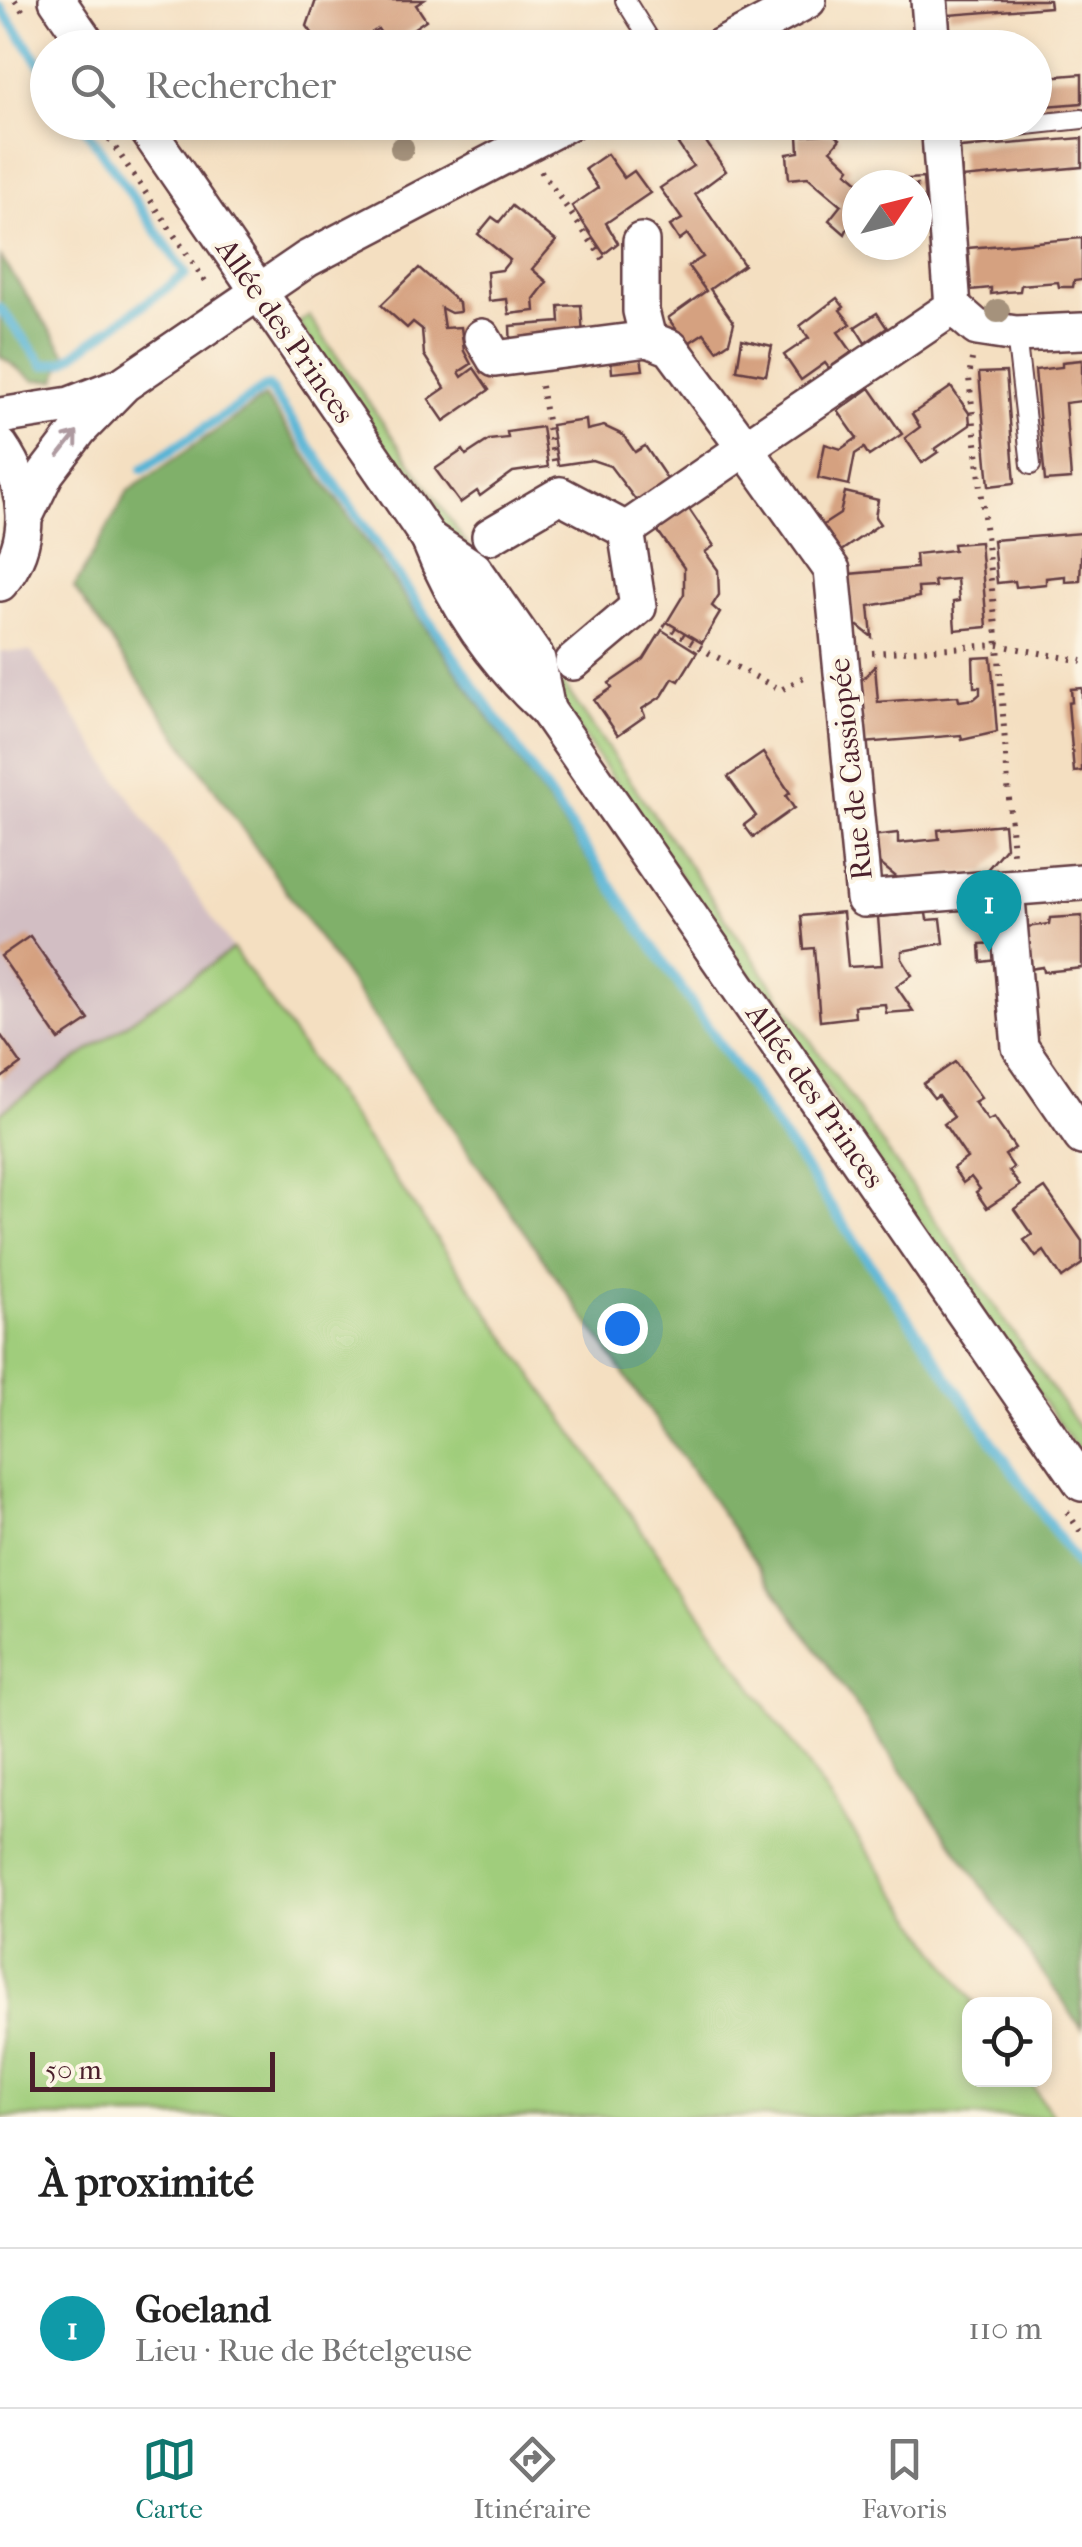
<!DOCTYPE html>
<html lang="fr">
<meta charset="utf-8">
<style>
body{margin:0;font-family:"IM FELL French Canon",serif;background:#f6f6f6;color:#222}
.controls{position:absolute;right:30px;bottom:30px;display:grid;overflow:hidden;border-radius:20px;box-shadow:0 5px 15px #0003}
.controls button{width:90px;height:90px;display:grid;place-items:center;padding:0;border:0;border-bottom:2px solid #e0e0e0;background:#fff;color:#222;font:50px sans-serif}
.compass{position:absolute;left:842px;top:170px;width:90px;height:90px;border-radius:50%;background:#fff;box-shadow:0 5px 15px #0003;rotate:55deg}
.scale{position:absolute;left:30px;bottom:25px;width:245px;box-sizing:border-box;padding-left:10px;border:5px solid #4a1f2b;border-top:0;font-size:28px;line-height:35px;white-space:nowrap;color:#4a1f2b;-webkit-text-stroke:8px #fcf5e5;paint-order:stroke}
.you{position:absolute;left:622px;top:1328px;width:35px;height:35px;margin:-25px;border:8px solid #fff;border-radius:50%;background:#1a73e8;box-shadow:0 0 0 15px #1a73e833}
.badge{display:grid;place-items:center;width:65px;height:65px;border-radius:50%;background:#0f766e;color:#fff;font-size:32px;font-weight:700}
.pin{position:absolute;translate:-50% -82px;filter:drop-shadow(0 2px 5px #0008)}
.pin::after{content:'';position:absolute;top:52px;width:35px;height:30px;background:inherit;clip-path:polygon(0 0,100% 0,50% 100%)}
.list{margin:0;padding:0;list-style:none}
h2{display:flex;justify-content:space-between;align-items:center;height:130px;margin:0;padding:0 40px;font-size:42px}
h2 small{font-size:32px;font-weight:400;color:#767676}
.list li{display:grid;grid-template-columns:65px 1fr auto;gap:30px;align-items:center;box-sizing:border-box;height:160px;padding:0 40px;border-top:2px solid #e0e0e0}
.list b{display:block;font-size:38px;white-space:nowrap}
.list p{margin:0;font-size:32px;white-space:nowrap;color:#767676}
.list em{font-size:32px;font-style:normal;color:#767676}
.icon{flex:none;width:55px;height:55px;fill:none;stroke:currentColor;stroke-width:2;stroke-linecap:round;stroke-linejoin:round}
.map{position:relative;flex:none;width:1082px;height:2117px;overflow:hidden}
.search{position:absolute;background:#fff;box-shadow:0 5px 15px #0003;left:30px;right:30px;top:30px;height:110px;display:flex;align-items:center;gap:25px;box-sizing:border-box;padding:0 35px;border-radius:55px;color:#767676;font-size:38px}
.sheet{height:290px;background:#fff}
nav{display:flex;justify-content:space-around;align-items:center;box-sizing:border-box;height:140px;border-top:2px solid #e0e0e0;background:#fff;font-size:28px;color:#767676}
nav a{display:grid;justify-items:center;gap:5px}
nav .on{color:#0f766e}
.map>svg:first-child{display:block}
.industrial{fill:#d2bec3}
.green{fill:#a0cd7b;stroke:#757653;stroke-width:2.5}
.forest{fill:#80b06b;stroke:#65684b;stroke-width:2.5}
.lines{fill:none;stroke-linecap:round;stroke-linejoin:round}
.stream{stroke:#57b4d5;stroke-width:10}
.building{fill:#d5a180}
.lane-casing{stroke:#643c42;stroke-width:22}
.street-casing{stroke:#643c42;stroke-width:40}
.path{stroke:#643c42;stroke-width:6;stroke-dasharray:2.5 8;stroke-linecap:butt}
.lane{stroke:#fff;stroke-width:18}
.street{stroke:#fff;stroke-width:35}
.tree{fill:#a5927c}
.oneway{stroke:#ae9aa0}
.labels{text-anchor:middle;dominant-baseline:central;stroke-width:8;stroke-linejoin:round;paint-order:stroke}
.street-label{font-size:30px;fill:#4a1f2b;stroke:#fcf5e5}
</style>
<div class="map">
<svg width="1082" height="2117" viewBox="0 0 1082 2117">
<rect width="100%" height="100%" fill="#fcf5e5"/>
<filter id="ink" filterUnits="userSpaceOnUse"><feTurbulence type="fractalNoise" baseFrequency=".01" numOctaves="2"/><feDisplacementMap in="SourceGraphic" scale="20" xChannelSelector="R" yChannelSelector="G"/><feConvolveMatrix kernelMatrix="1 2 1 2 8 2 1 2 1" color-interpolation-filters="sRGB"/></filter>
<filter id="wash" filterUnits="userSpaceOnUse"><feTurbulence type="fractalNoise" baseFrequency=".0048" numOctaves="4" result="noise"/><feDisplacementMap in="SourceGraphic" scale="40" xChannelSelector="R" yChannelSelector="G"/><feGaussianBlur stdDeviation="2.25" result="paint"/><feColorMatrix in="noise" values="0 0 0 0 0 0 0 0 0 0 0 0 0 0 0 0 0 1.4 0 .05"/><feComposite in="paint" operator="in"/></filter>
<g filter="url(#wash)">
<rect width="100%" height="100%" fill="#f4dfc1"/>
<path class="industrial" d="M0,651L31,652L233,949L0,1113Z"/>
<g class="green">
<path d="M309,316L475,556L447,540L298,323Z"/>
<path d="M550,665L1082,1432V1457L559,701Z"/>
<path d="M233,949L975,2004H970V2080H1028L1054,2117H0V1113Z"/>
</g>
<g class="forest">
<path d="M0,256L66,354L56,380H34L0,356Z"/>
<path d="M265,397L1082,1567V2029L74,588L128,491Z"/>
</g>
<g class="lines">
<g class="stream">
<path d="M0,7L48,75"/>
<path d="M0,308L44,365L64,362L186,274L81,122"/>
<path d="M143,469L268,386L1082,1572"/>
</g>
</g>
<g id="blocks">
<g class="building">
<path d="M316,0H424L416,5L426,20L389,45L378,29L366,36L370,42L362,48L356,43L349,48H323L307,26Z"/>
<path d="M948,0H1049L1050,7L949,15Z"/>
<path d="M1082,74V103L1034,107V78Z"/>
<path d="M698,130L726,171L695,194L744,265L710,289L734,323L729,342L717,350L704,333L687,344L668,318L706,291L688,266L703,257L687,234L679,240L670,226L682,219L660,188L693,166L678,144Z"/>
<path d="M833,133L840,139L831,150L850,168L847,172L862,185H857V222L850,223L845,234L829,220L841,205L808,177L789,179L787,154L799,152L798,136Z"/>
<path d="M1082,138V167L962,178L960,148Z"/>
<path d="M607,154L624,178L634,171L650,193L606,223L618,243L604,254L572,206L598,188L585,169Z"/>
<path d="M923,178L927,228L917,229V185H893V180Z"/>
<path d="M512,206L556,241L532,269L547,282L534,299L535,311L509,314L507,299L489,301L487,272L502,270L510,260L478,234L492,217L499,222Z"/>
<path d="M1082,238V280L1074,281L1073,287H1059L1058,282L1021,285L1020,291L1006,292L991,294V288L971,290L968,248Z"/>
<path d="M419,268L459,303L460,312L451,313L441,308L444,328L461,327L464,351L471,364L459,372L462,377L474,368L489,390L444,421L429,399L445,388L424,355L422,329L413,322L407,328L381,305Z"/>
<path d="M837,298L844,307L840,310L851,324L838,332L852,352L829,368L825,363L801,380L784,355L809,338L800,326Z"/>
<path d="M581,305L583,338L511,349L510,326L560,322L559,306Z"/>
<path d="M877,313L887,328L865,343L855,327Z"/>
<path d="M742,339L772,346L766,375L737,370Z"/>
<path d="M641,357L643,370L612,373L611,359Z"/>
<path d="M1082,360V401L1065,403L1071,479L1045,481L1035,370L1062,367V362Z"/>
<path d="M1006,372L1015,483L989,486L979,373Z"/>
<path d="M951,387L969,413L970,425L935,449L938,452L922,463L905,438L920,427L912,414Z"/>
<path d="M870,388L902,434L869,456L864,448L855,454L849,485L818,478L825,444L841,449L857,438L838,411Z"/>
<path d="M586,420L587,430L604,426L623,435L635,452L645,446L672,486L641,507L610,466L592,460L558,465L551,425Z"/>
<path d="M542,427L548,467L513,472L480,496L477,491L460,503L435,469L463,450L466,455L489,440L508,438L507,432Z"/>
<path d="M845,492L878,500L875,517L880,524L841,551L823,525L840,514Z"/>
<path d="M687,506L714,546L705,552L718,570L719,595L712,606L720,613L702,643L667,622L684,594V568L655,527Z"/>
<path d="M1082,533L1080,581L1065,582V576L1046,578V584L1016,587L1015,581L997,583L993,540Z"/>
<path d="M980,542L987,627L955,630L953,602L959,601L957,579L934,581L935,587L918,588L919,597L869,606L872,637L853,622L849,574L916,568L915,554L954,550L953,544Z"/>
<path d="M662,630L697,652L679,681L673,678L662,696L642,709L645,716L618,735L594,700L612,688L609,683L644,659Z"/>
<path d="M991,657L997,732L962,740L961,735L863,743L858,684L875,666L878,702L958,696L959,701L974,699L980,694V687H974L973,658Z"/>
<path d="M1082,688V771L1074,772L1068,703L1072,702L1071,689Z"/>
<path d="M763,753L790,793L786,796L794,808L753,837L744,825L756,816L728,777Z"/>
<path d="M1004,824L1006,847L985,872L900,880L873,858L871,836L898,833V843L939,839L938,830Z"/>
<path d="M843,912L848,967L882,965L878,917L926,913L927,920L941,919L944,943L902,951V959L912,975L896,986L913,1011L886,1013L885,1004L854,1006L855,1017L820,1021L814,948L804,949L801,916Z"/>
<path d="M1082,916V968L1044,972L1043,967L1030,969L1026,927L1049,924L1050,918Z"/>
<path d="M30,936L89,1020L59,1040L1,956Z"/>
<path d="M997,943L998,960L981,962L980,944Z"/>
<path d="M0,1034L21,1064L0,1079Z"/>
<path d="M955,1062L981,1098L974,1102L988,1121L994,1118L1015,1148L1005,1155L1014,1168L1009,1171L1020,1186L987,1208L976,1192L980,1189L971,1177L963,1183L953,1168L967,1158L944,1124L954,1117L938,1095L934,1098L923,1084Z"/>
<path d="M1045,1188L1082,1241V1264L1062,1278L1044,1251L1036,1257L1024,1240L1032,1235L1014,1209Z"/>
</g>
</g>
</g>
<g filter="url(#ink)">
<use href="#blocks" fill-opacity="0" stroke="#643c42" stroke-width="2.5"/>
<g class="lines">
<defs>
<g id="lane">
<path d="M625,0L655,48"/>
<path d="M971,131L1082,119"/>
<path d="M1016,334L1031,465"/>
</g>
<g id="street">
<path d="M57,0L90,48"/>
<path d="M929,0L933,48"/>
<path d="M718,48L808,0"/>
<path d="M142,122L429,539C454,604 496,663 547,710L1082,1483"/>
<path d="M939,122L953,307L745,448L832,570L864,899L1082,882"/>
<path d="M953,307L977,328L1016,334L1082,331"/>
<path d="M482,337L495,359L648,339"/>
<path d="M0,416L70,405L114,388"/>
<path d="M0,446C30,489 34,542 0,583"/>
<path d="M26,514L46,473L79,430L124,384L307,259L569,122"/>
<path d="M626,530L745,448L671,348L648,339L641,311V241"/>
<path d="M490,536L560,495L626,530L638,607L573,662"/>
<path d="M429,539L474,569L537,659L547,710"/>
<path d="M1006,888L1020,1047L1082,1137"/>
</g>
</defs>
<use href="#lane" class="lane-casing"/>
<use href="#street" class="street-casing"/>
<g class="path">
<path d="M15,0L26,16"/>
<path d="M98,122L209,287"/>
<path d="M541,171L606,263"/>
<path d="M972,359L969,378L998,645L1013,854"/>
<path d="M541,386L555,467"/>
<path d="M664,624L709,653L781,690L809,674"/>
<path d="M872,653L998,645L1082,661"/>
<path d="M1067,1512L1082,1534"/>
</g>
<use href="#lane" class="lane"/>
<use href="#street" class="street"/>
</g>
<g class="tree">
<circle cx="402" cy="148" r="12"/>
<circle cx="998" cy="311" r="12"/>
</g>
<defs><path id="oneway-shaft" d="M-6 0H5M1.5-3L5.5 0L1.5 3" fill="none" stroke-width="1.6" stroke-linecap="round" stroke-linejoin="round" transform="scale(2.5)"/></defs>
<use class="oneway" href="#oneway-shaft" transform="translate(68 444) rotate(-52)"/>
</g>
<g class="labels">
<g class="street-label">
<text transform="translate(285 331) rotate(55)">Allée des Princes</text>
<text transform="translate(851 769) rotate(-96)">Rue de Cassiopée</text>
<text transform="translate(815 1096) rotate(55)">Allée des Princes</text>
</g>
</g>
</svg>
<div class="controls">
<button><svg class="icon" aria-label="locate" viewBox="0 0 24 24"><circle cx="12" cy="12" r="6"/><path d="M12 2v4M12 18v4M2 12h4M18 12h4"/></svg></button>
</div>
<svg class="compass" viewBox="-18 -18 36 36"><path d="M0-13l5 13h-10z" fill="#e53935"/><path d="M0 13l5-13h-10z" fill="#767676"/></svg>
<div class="scale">50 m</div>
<div class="you"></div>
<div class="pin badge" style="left:989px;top:952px;background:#0f9aa8">1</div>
<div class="search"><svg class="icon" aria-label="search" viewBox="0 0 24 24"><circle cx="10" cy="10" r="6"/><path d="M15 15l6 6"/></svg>Rechercher</div>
</div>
<section class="sheet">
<h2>À proximité<small></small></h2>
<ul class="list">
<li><span class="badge" style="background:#0f9aa8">1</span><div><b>Goeland</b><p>Lieu · Rue de Bételgeuse</p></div><em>110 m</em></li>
</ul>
</section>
<nav>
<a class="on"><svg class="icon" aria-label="map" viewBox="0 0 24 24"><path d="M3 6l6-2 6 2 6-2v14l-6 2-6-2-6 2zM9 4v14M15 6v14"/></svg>Carte</a>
<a><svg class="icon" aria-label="directions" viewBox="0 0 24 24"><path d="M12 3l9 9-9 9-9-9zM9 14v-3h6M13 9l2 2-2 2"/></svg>Itinéraire</a>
<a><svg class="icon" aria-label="saved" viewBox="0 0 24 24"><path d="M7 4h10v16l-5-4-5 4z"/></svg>Favoris</a>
</nav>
